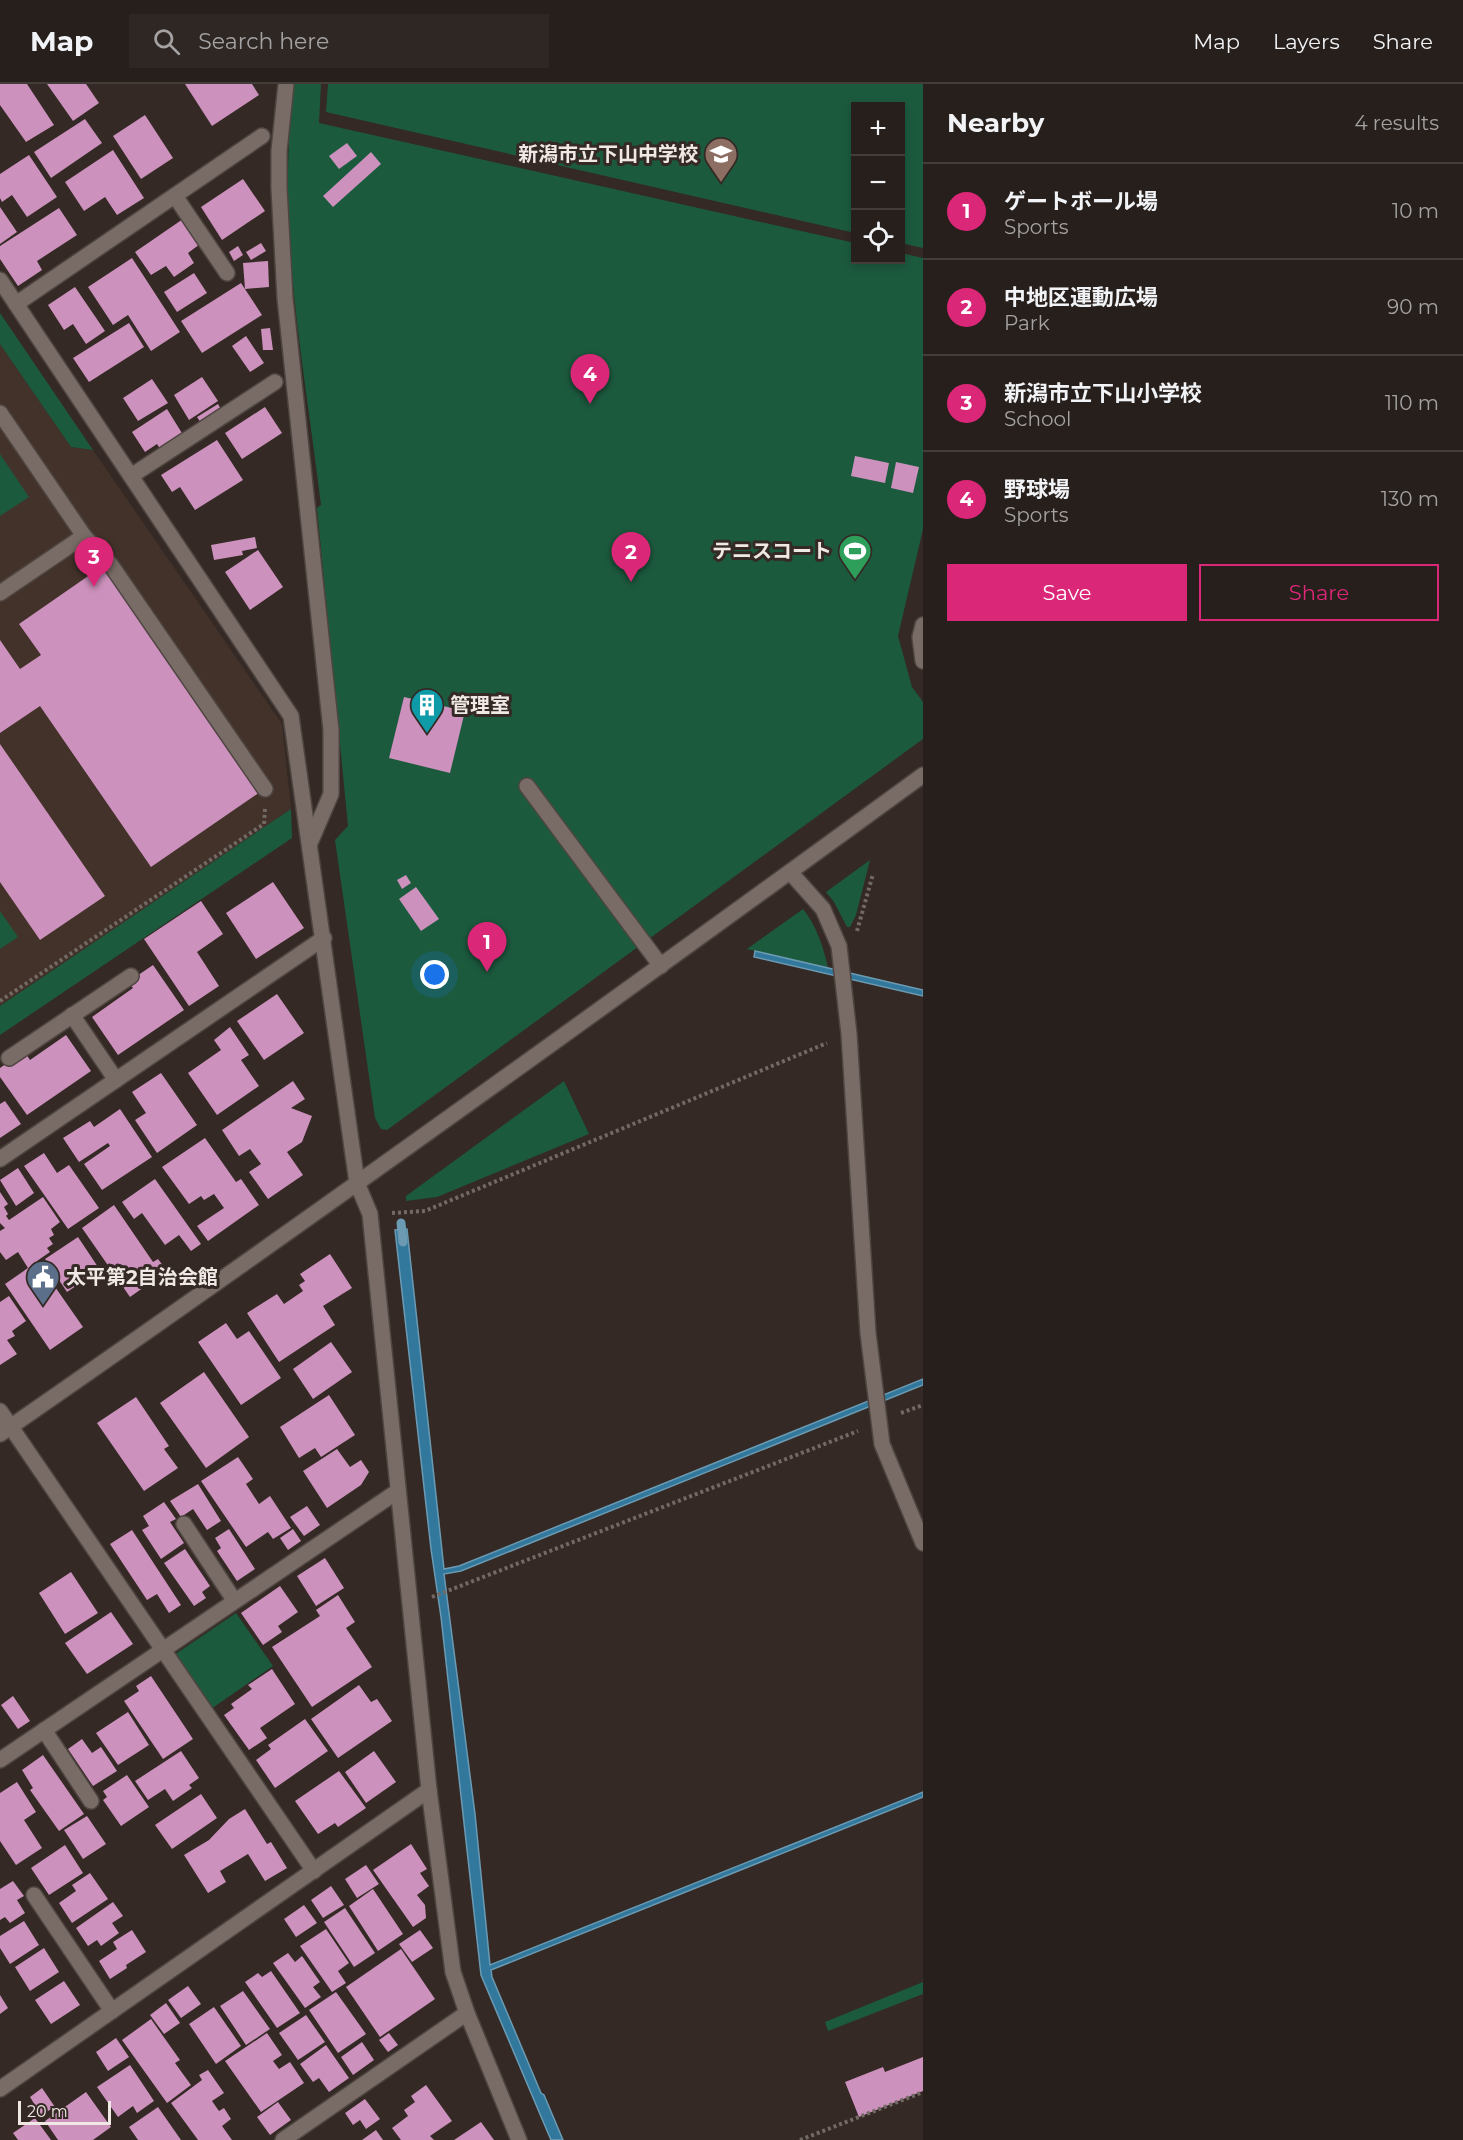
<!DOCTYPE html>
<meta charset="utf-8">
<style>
body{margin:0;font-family:Montserrat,"Noto Sans JP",sans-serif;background:#2f2724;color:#f1f3f6}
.controls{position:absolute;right:18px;top:18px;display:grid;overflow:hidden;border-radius:0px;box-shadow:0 3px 9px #0003}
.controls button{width:54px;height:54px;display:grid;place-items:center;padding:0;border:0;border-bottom:2px solid #433d3a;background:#271f1b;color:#f1f3f6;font:30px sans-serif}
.scale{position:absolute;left:18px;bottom:15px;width:93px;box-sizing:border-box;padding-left:6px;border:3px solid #efe8e4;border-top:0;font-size:16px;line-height:21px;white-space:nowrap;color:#efe8e4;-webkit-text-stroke:4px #342924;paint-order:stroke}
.you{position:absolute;left:435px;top:891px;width:21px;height:21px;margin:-15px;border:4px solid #fff;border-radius:50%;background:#1a73e8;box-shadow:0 0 0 9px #1a73e833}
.badge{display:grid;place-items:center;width:39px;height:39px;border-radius:50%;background:#db2777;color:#fff;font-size:20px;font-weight:700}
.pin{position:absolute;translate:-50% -50px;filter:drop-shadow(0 2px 3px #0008)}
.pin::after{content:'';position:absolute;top:32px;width:21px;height:18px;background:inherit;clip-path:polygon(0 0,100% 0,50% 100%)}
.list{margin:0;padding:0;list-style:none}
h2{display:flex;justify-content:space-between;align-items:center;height:78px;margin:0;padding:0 24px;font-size:26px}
h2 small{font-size:20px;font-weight:400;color:#a4a2a3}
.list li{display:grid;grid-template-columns:39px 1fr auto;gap:18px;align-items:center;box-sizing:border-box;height:96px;padding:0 24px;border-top:2px solid #433d3a}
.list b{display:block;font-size:22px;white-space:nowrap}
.list p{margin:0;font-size:20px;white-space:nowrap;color:#a4a2a3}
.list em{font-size:20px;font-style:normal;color:#a4a2a3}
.actions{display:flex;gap:12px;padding:18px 24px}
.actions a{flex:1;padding:14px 0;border:2px solid #db2777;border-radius:0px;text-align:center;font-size:21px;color:#db2777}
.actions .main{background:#db2777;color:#fff}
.icon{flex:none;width:33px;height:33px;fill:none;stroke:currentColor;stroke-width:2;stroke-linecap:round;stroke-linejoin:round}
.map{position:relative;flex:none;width:923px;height:2056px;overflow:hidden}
header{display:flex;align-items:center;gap:36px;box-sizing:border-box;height:84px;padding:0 30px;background:#271f1b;border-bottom:2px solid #433d3a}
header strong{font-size:28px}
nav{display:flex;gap:33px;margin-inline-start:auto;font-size:21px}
.search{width:420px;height:54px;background:#2f2724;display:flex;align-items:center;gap:15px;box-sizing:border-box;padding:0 21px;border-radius:0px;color:#a4a2a3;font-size:22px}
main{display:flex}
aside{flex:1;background:#271f1b}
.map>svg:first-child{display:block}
.built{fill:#42322a}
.green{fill:#1c5a3e}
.water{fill:#32789d;stroke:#6b9ab2;stroke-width:1.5}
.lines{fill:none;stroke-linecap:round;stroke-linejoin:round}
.stream{stroke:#6b9ab2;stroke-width:9}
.building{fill:#cc91bc}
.service-casing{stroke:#4e4541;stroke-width:18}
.minor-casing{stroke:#4e4541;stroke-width:18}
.tertiary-casing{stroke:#4e4541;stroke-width:18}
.path{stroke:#736965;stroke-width:4;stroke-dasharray:3 3;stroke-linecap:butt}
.service{stroke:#796c66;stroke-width:15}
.minor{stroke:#796c66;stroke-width:15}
.tertiary{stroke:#796c66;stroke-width:15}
.labels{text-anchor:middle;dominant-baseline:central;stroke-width:6;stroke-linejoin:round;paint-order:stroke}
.poi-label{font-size:20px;font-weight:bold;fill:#efe8e4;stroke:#342924;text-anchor:end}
</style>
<header>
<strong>Map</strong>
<div class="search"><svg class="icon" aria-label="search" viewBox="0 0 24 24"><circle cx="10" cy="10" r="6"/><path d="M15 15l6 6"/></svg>Search here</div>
<nav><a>Map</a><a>Layers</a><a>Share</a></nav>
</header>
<main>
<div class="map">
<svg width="923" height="2056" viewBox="0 0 923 2056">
<rect width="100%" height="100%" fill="#342924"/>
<path class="built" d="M0,260L71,363L93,366L282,640L291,725L0,922Z"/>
<g class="green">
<path d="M292,0H321L319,39L855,159L856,176H900L901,169L923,174V445L898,552L912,603L923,618V655L387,1046L381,1045L375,1034L335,756L348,742L317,424L321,421C310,331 295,242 289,152C286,101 289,50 292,0Z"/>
<path d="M328,0H923V164L901,159L900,22H856L855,149L326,28Z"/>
<path d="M0,229L93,366L71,363L0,260Z"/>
<path d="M0,370L29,413L0,432Z"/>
<path d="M291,725L292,754L0,951V922Z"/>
<path d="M870,776L856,831L850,843H847L834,818L826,808Z"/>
<path d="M803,825C817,843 823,862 828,884L747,865Z"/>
<path d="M0,827L18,853L0,865Z"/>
<path d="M564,997L589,1050L437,1113L406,1117V1112Z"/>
<path d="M236,1529L273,1582L211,1625L174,1571Z"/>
<path d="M923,1898V1910L828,1947L825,1938Z"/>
</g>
<g class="water">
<path d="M755,867L923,906V912L754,873Z"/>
<path d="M407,1145L444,1485L459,1482L923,1295V1301L461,1487L444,1490L475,1730L490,1881L923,1708V1713L491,1886L492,1893L541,2009L544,2011L563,2056H551L481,1891L441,1533L431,1465L395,1146Z"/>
</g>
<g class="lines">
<path class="stream" d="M401,1139L403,1158"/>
</g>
<g class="building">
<path d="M0,0H27L54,41L26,58L0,21Z"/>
<path d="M47,0H86L99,19L73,37Z"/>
<path d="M185,0H252L259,11L212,42Z"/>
<path d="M145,31L173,74L141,95L113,52Z"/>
<path d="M85,35L102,59L51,94L34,68Z"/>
<path d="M347,59L357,72L339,85L329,72Z"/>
<path d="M113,66L144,114L117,131L105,113L84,127L65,98Z"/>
<path d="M371,68L381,80L333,123L323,112Z"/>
<path d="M29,71L57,113L27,133L12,111L2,118L0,114V90Z"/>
<path d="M243,95L265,127L222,156L201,123Z"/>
<path d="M0,123L17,148L0,160Z"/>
<path d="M59,124L77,151L37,177L42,186L18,202L0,175V162Z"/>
<path d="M183,135L200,160L188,169L194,179L174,193L166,182L151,191L135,168Z"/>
<path d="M261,159L266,167L251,176L246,168Z"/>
<path d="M238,162L243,171L234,177L229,168Z"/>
<path d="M132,174L180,248L151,267L128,231L113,241L88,203Z"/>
<path d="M268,177L269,203L245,205L243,179Z"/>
<path d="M194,189L207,209L177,228L164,208Z"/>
<path d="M241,199L262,231L202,269L181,237Z"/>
<path d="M75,203L105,247L86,260L73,240L64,246L48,221Z"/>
<path d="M129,239L144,263L89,298L73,274Z"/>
<path d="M270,244L273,266H263L261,245Z"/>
<path d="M246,252L264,279L250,288L232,262Z"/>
<path d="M202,293L218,317L189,336L174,311Z"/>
<path d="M152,295L168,319L138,337L123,314Z"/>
<path d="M218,320L223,329L203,342L197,333Z"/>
<path d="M265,323L282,349L242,375L225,349Z"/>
<path d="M167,325L185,354L162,368L157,360L145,368L132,348Z"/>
<path d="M217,356L243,396L195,426L180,403L172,408L161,391Z"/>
<path d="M855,372L889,379L885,399L851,392Z"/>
<path d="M896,378L919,383L913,409L891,404Z"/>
<path d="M255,453L257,464L242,467L243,471L214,476L211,461Z"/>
<path d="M258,466L283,503L250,526L225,488Z"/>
<path d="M104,481L260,708L151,783L40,622L0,649V556L20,585L41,571L19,540Z"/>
<path d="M404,613L465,627L450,689L389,674Z"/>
<path d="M0,660L105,812L40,856L0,798Z"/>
<path d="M406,791L411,799L402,805L397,796Z"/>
<path d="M273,798L304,844L256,875L226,829Z"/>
<path d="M416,803L439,835L421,847L399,815Z"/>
<path d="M201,817L223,850L197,868L219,902L189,922L144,855Z"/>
<path d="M153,881L184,926L118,971L92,933L133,904L128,898Z"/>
<path d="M277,910L304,949L264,976L237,937Z"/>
<path d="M230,943L249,971L241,976L259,1002L217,1031L188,989L221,966L214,956Z"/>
<path d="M66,951L91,987L27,1031L0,993V984L24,967L30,976Z"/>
<path d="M161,989L197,1041L157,1069L135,1036L146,1029L132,1008Z"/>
<path d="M293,997L305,1015L291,1024L312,1032L302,1058L287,1068L303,1091L268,1115L249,1088L261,1080L250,1065L239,1072L222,1046Z"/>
<path d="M5,1017L21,1040L0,1054V1020Z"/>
<path d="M120,1025L152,1073L102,1106L84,1080L110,1062L108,1059L79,1078L63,1054L90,1037L94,1043Z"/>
<path d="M205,1054L236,1098L241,1095L259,1121L208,1157L197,1142L224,1124L214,1110L204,1116L201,1112L189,1120L162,1083Z"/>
<path d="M44,1069L57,1089L69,1081L99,1124L68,1145L24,1082Z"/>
<path d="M18,1084L34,1109L16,1122L0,1096Z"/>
<path d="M155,1095L201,1160L191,1167L179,1151L165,1161L142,1129L134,1135L122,1118Z"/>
<path d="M0,1108L8,1120L4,1123L8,1130L6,1132L9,1136L43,1113L60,1138L51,1145L54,1151L49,1154L53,1160L47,1164L50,1168L37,1177L83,1243L50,1266L5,1200L28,1184L18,1168L6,1176L0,1168V1147L5,1144L0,1139Z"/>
<path d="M114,1121L153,1178L158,1175L167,1187L130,1213L82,1144Z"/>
<path d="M78,1153L100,1186L67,1208L45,1175Z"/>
<path d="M330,1170L352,1204L323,1222L335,1241L279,1278L247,1229L277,1210L284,1220L303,1207L299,1201L305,1197L300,1190Z"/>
<path d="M9,1212L26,1237L12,1247L15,1252L7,1256L17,1270L0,1281V1218Z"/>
<path d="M226,1239L237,1255L249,1247L281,1294L241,1321L198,1258Z"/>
<path d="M331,1258L352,1288L313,1315L293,1285Z"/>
<path d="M204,1288L249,1353L206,1384L160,1319Z"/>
<path d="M329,1311L355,1351L321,1373L315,1364L299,1374L280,1343Z"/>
<path d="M136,1313L169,1362L164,1365L178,1384L144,1407L97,1339Z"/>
<path d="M337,1365L350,1383L361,1376L369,1388L361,1401L327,1424L303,1387Z"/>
<path d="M238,1373L253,1395L246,1400L259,1420L270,1412L291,1444L273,1455L268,1448L246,1463L201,1397Z"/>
<path d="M198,1400L221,1437L207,1446L193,1425L181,1433L170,1417Z"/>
<path d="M164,1418L176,1435L170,1438L184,1459L161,1475L142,1446L149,1442L143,1432Z"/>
<path d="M307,1422L320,1441L304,1452L290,1433Z"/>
<path d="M229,1445L255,1485L237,1497L217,1467L221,1464L215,1454Z"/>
<path d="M293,1445L301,1457L288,1466L280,1454Z"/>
<path d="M132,1446L181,1521L169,1529L157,1510L147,1516L110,1460Z"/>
<path d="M185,1465L210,1502L202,1508L206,1514L194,1522L164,1479Z"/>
<path d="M325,1474L344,1504L316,1522L297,1492Z"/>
<path d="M71,1488L98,1529L65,1550L39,1509Z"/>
<path d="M280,1502L298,1528L278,1542L282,1548L263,1561L241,1529Z"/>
<path d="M338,1511L355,1538L346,1544L372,1583L312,1623L272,1563L320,1532L316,1526Z"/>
<path d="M111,1528L133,1560L87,1590L65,1559Z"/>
<path d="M272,1585L295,1620L260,1644L267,1654L249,1666L224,1631L234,1624L231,1620L252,1605L248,1601Z"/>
<path d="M151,1592L193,1655L163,1675L124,1617L139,1607L136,1602Z"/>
<path d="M359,1601L371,1618L377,1615L392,1637L338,1674L311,1635Z"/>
<path d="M13,1612L30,1637L18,1645L1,1621Z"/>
<path d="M128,1628L149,1661L118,1681L96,1649Z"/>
<path d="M305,1635L328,1667L275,1704L256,1676L271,1665L268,1661Z"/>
<path d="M82,1655L92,1669L101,1663L117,1687L93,1702L68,1665Z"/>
<path d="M181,1667L199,1694L189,1701L192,1704L173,1717L165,1705L148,1716L135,1697Z"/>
<path d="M374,1667L396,1698L366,1719L345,1688Z"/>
<path d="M43,1671L84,1730L59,1747L30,1706L33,1704L22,1686Z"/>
<path d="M339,1687L366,1724L338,1743L335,1739L318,1750L295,1717Z"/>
<path d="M127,1691L149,1723L121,1742L103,1716L107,1713L103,1707Z"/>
<path d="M17,1698L36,1728L24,1736L42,1764L16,1781L0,1757V1709Z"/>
<path d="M201,1710L217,1734L172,1765L155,1741Z"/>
<path d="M245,1725L267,1760L271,1758L287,1784L265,1797L248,1770L220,1787L226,1798L208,1809L184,1771L209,1756L229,1735Z"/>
<path d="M87,1732L106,1760L83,1775L64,1746Z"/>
<path d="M411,1760L427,1785L420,1789L429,1802L417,1811L425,1821L426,1834L413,1843L373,1786Z"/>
<path d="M65,1761L83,1789L49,1811L31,1784Z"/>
<path d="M366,1781L379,1800L357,1814L345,1795Z"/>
<path d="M90,1789L108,1815L72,1839L59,1819L76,1807L72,1801Z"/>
<path d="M13,1797L24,1812L17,1816L25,1829L10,1839L5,1833L0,1836V1805Z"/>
<path d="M331,1802L344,1821L323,1834L311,1816Z"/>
<path d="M373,1805L403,1850L378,1867L349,1822Z"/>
<path d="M113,1818L123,1832L112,1839L119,1849L101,1862L97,1856L88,1862L76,1844Z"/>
<path d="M304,1821L317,1839L296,1853L284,1835Z"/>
<path d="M345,1824L375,1869L354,1883L324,1838Z"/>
<path d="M24,1837L39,1861L10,1880L0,1864V1852Z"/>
<path d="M326,1845L349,1879L338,1887L346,1899L332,1908L300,1862Z"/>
<path d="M132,1846L146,1868L126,1881L127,1884L110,1895L99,1877L117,1865L113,1858Z"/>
<path d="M420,1846L433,1864L412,1878L399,1860Z"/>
<path d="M44,1864L59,1888L30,1907L15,1883Z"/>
<path d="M401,1865L435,1915L380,1953L346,1903Z"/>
<path d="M288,1869L295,1878L302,1872L320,1898L313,1903L321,1913L305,1924L273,1879Z"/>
<path d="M271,1887L300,1929L277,1944L245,1898L258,1889L262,1893Z"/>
<path d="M64,1897L80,1921L51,1940L35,1916Z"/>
<path d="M188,1902L201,1920L181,1934L168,1916Z"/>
<path d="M243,1907L270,1945L246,1961L220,1922Z"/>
<path d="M336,1908L366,1950L338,1969L309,1926Z"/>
<path d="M0,1911L8,1924L0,1930Z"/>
<path d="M166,1919L180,1939L164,1950L150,1931Z"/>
<path d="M214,1923L241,1962L216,1980L189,1940Z"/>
<path d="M306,1931L325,1958L298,1976L279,1949Z"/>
<path d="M151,1935L180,1976L175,1979L191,2001L167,2019L122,1956Z"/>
<path d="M267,1949L282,1971L273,1977L279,1985L290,1978L304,1999L261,2028L225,1977Z"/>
<path d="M389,1949L398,1961L388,1968L379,1956Z"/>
<path d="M116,1954L129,1973L108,1987L96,1968Z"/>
<path d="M362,1958L374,1976L353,1991L341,1973Z"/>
<path d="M326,1961L349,1994L329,2008L319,1994L313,1998L300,1980Z"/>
<path d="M923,1973V2007L859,2033L845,1998L883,1983L885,1988Z"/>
<path d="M130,1981L154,2017L137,2029L133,2022L118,2033L97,2003Z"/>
<path d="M208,1986L224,2009L212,2017L219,2027L224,2024L231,2035L222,2042L232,2056H198L171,2019L202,1996L199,1991Z"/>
<path d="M426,2001L452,2037L430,2052L434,2056H401L392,2044L408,2032L404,2026L415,2018L411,2012Z"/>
<path d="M42,2004L55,2023L41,2031L30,2013Z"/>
<path d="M86,2008L111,2043L93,2056H58L45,2037Z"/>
<path d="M365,2015L380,2035L366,2045L360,2036L353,2041L345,2029Z"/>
<path d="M278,2018L291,2036L270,2051L257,2033Z"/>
<path d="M158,2023L181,2056H138L129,2043Z"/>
<path d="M35,2034L51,2056H18L13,2049Z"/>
<path d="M481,2038L494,2056H454Z"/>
<path d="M376,2046L383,2056H362Z"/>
</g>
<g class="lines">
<defs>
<g id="service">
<path d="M0,329L84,452L111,481L265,705"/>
<path d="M0,509L84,452"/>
<path d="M527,702L661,882"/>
<path d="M72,931L116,996"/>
<path d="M9,974L131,892"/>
</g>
<g id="minor">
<path d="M286,0L279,67V104L285,214L331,646V710L310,759"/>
<path d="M175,112L227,189"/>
<path d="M16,220L262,52"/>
<path d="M131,392L275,298"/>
<path d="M923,541L920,553L923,577"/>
<path d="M790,788L823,825L839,862L849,950L868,1249L882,1360L923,1459"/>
<path d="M0,1075L324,854"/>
<path d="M357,1099L370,1130L429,1706L453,1888L467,1929L519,2056"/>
<path d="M0,1327L314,1787"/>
<path d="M184,1440L234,1516"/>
<path d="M44,1646L91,1717"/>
<path d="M0,1676L398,1407"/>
<path d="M34,1811L112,1927"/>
<path d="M0,2005L429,1706"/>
<path d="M283,2056L467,1929"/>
</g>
<g id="tertiary">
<path d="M0,196L291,632L357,1099"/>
<path d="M0,1350C311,1135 617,914 923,691"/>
</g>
</defs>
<use href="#service" class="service-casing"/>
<use href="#minor" class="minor-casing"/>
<use href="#tertiary" class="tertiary-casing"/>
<g class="path">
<path d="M857,847L873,790"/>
<path d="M0,917L264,740L265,725"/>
<path d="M392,1129L425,1127L827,959"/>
<path d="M901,1329L923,1321"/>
<path d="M432,1513L858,1347"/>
<path d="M800,2056L923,2008"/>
</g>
<use href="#service" class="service"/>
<use href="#minor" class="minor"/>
<use href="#tertiary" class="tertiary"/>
</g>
<defs>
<symbol id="school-pin" viewBox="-11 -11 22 30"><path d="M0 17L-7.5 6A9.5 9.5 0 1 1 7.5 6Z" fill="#8d6e63" stroke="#342924"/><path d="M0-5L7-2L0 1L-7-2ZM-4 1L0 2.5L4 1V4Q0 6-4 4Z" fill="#fff"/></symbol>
<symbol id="stadium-pin" viewBox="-11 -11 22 30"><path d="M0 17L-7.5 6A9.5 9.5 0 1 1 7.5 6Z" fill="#2e9e5b" stroke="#342924"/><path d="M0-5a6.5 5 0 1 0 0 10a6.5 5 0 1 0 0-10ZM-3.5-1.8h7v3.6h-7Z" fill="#fff"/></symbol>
<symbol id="building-pin" viewBox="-11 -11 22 30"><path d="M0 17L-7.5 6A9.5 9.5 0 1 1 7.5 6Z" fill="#0f9aa8" stroke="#342924"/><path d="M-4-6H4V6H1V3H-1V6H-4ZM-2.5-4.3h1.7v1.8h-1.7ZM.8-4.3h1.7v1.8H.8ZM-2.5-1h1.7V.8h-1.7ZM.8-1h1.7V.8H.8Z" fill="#fff"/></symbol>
<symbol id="civic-pin" viewBox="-11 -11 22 30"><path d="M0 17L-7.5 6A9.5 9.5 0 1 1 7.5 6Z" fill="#5c6f8a" stroke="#342924"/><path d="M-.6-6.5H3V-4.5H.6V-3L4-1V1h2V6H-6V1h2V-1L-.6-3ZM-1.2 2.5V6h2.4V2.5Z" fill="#fff"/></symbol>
</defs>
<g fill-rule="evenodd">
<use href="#school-pin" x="702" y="51" width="38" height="52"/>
<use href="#stadium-pin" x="836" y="448" width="38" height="52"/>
<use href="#building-pin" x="408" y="602" width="38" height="52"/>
<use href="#civic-pin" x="24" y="1174" width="38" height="52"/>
</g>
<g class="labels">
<g class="poi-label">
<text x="698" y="70">新潟市立下山中学校</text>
<text x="832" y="467">テニスコート</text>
<text x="450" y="621" text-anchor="start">管理室</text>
<text x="66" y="1193" text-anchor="start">太平第2自治会館</text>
</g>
</g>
</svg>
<div class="controls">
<button>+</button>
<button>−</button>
<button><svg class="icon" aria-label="locate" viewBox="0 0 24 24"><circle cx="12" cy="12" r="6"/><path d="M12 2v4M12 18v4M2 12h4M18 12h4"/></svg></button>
</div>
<div class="scale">20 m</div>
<div class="you"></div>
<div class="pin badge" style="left:487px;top:888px">1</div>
<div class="pin badge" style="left:631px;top:498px">2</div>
<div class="pin badge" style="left:94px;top:503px">3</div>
<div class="pin badge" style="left:590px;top:320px">4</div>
</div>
<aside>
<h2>Nearby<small>4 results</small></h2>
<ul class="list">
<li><span class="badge">1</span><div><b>ゲートボール場</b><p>Sports</p></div><em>10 m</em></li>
<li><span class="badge">2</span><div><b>中地区運動広場</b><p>Park</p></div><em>90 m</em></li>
<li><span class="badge">3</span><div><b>新潟市立下山小学校</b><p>School</p></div><em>110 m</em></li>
<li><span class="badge">4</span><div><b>野球場</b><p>Sports</p></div><em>130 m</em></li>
</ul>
<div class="actions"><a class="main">Save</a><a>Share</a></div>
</aside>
</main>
